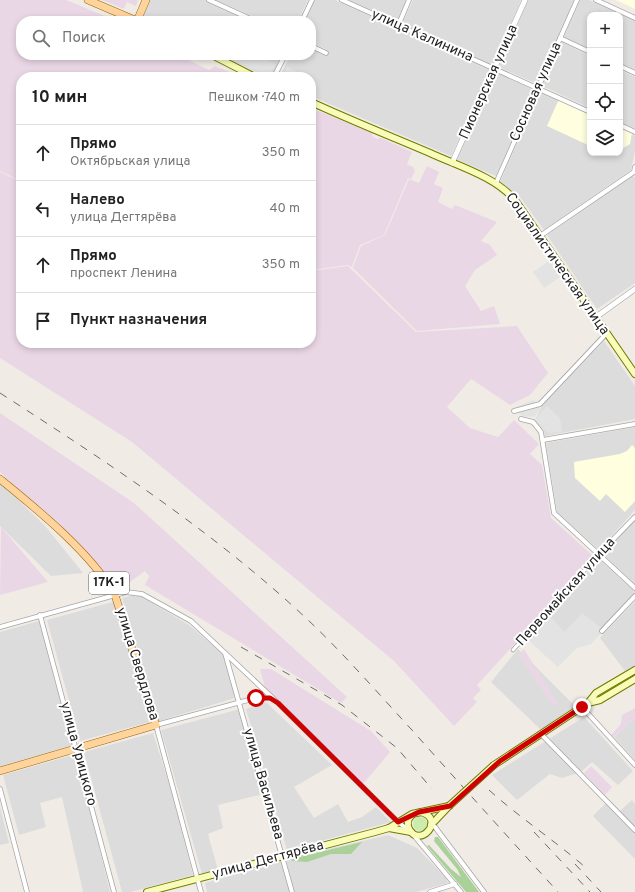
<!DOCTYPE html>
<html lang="ru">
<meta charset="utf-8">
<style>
body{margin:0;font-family:Overpass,sans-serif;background:#f6f6f6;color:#222}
.controls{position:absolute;right:12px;top:12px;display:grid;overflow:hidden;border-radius:8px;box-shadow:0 2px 6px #0003}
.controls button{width:36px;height:36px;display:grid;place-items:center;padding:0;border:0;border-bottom:1px solid #e0e0e0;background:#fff;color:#222;font:20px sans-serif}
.stop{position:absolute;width:12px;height:12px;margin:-9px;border:3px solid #ce0002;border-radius:50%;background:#fff}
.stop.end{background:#ce0002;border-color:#fff;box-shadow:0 1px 4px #0008}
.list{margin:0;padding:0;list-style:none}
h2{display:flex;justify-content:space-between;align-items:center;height:52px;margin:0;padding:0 16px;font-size:17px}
h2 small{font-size:13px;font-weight:400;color:#767676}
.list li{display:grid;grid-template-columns:26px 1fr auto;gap:12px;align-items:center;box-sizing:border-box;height:56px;padding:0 16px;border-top:1px solid #e0e0e0}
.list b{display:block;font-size:15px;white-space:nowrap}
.list p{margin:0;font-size:13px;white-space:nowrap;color:#767676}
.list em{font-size:13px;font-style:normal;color:#767676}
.icon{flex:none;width:22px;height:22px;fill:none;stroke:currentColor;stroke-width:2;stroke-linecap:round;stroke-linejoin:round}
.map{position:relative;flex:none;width:635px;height:892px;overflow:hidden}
.search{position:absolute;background:#fff;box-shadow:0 2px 6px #0003;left:16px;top:16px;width:300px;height:44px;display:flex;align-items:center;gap:10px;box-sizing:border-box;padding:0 14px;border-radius:16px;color:#767676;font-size:15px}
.panel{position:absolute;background:#fff;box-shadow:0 2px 6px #0003;left:16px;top:72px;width:300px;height:276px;border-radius:16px}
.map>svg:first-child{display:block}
.residential{fill:#dddcdc}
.industrial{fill:#ead7e6}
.education{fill:#ffffdf}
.grass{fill:#cbecaa}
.forest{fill:#aad199}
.parking{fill:#e3e3e3}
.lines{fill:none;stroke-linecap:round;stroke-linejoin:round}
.pedestrian-casing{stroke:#a6a6a6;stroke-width:4.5}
.minor-casing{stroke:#a6a6a6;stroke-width:5.5}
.tertiary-casing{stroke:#a6a6a6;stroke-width:6}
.secondary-casing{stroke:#6f7b01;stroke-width:8}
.primary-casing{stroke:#9a6600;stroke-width:8}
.pedestrian{stroke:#fff;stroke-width:3}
.minor{stroke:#fff;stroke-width:4}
.tertiary{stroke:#fff;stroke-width:5}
.secondary{stroke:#f9fcb8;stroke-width:6}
.primary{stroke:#ffd39c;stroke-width:7}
.rail{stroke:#6d6d6d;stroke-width:1;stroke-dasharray:8 8;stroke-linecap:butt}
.secondary-bridge-casing{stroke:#6f7b01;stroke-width:8;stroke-linecap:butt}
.secondary-bridge{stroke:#f9fcb8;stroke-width:6}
.route{stroke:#ce0002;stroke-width:5}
.labels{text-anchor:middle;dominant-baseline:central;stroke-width:4;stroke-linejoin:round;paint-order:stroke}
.shield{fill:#fff;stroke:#626262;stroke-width:1}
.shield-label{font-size:13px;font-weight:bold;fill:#1f1f1f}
.street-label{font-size:14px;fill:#1f1f1f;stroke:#fff}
</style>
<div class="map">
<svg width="635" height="892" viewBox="0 0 635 892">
<rect width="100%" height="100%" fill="#f0ece5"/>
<g class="residential">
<path d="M150,0H206L208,3L248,21H149L142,18Z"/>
<path d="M216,0H308L298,21H263Z"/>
<path d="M315,0H335L491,71L451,156L311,96V77H280L290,55H311V49L325,56L329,54L327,50L311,42V21H305Z"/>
<path d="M349,0H406L397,22Z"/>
<path d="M413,0H521L493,65L402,24Z"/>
<path d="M528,0H574L537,84L499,67Z"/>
<path d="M580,0H589L635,21V70L620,63V15H590V49L564,37Z"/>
<path d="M562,42L590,56V108L542,86Z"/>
<path d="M221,55H282L272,77H267Z"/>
<path d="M620,70L635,77V129L620,122Z"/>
<path d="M496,73L534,90L496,176L456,159Z"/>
<path d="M540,92L590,115V153H620V129L635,136V151L631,170L544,230L520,197L500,182Z"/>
<path d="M633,176L635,178V283L597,309L547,235Z"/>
<path d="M604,341L635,386V419L545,436L544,430L535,420L542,406Z"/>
<path d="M635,427V510L599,550L557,512L546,443Z"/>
<path d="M0,482L46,527L83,573L51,576L0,526Z"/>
<path d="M635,519V584L603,554Z"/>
<path d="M599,559L635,592L602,629L564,632L549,615Z"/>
<path d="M137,594L189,625L224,655L235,698L159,721L122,598Z"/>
<path d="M116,601L150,722L80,741L47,620Z"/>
<path d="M635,601V665L625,671L600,638Z"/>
<path d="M39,621L73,745L0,767V632Z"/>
<path d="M518,649L576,707L541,730L491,682Z"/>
<path d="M266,702L332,765L294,787L314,818L338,804L348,822L362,817L376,807L391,822L287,850L246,709Z"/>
<path d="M240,709L263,794L218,805L223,828L208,834L218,870L202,874L161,730Z"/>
<path d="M584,717L633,771L618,785L592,762L581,772L562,778L550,774L517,800L492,775Z"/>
<path d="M635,717V760L614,737Z"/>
<path d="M153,733L172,793L193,875L131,892H122L84,752Z"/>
<path d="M76,754L110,892H83L62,797L40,803L46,827L19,835L3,775Z"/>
<path d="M609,800L620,811L632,800L635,804V859L593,816Z"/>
<path d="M0,807L9,843L0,845Z"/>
<path d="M388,835L417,848L446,878L448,883L416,892H294L286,859Z"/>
<path d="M283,861L290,892H207L205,883Z"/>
</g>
<g class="industrial">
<path d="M0,0H66L117,21H21V55H178L209,70L215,66L241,77H21V181L0,171Z"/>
<path d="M102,0H138L136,6L127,2L124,9Z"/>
<path d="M311,108L372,133L373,137L377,139L381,138L412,152L407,164L413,167L415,171L411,179L408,178L384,235L360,245L352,267L348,265L311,270Z"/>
<path d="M427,166L439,172L434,184L443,188L438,202L452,209L455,205L497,222L481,241L490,245L497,255L475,270L465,286L481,311L494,306L500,324L417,331L353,268L361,246L385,235L409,179L419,183Z"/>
<path d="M0,172L21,182V343H311V271L348,266L416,332L517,326L548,373L530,395L510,405L471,379L447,407L470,428L498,437L514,420L539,444L530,454L542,465L551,518L594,557L477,685L481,690L473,698L477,702L454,726L394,661L132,442L0,358Z"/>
<path d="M0,413L134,503L347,697L341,703L145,585L149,576L145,571L130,582L114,579L105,572L0,472Z"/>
<path d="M1,527L19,548L48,582L0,595Z"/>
<path d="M524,649L558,704L554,706L550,701L519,656Z"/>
<path d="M260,669H271L345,715L371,731L390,752L363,784L265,688Z"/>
<path d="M635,708V717L614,737L611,735L621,724L622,715Z"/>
<path d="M591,766L612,787L605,795L584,773Z"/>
</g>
<g class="education">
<path d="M616,0H635V9Z"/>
<path d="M559,99L590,114V146L547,126Z"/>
<path d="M620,127L632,133L630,144L620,150Z"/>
<path d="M632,445L635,448V501L625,512L606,494L600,501L575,478L574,462L620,454L627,451Z"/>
</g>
<circle class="grass" cx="420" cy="824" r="7"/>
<g class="forest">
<path d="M435,837H438L479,892H466L427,846L429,845L451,869L461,877L457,869L434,841Z"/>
<path d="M362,842L351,854H331L307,862L292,861L291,859Z"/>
</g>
<g class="parking">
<path d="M223,55H257L275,64L269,77Z"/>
<path d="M287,67L308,77H283Z"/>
<path d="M549,261L560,277L544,288L533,272Z"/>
<path d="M534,400L541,409L534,417L522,416L513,408Z"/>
<path d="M547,406L560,418L562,432L548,433L535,419Z"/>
<path d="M582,613L604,630L591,644L577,648L558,667L527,639L549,615L564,632Z"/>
</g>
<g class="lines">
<defs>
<path id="pedestrian" d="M513,650L599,554"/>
<g id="minor">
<path d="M209,0L255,21"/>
<path d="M342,0L590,112"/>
<path d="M596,0L635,18"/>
<path d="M302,21L312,0"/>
<path d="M398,26L409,0"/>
<path d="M560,38L590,52"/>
<path d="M311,46L326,53"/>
<path d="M620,66L635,73"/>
<path d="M274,77L285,55"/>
<path d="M620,125L635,132"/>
<path d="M496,183L577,0"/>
<path d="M540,236L634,172L635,167"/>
<path d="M514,411L540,404L607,333"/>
<path d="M521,419L533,422L541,432L554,513L635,588"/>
<path d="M543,440L635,424"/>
<path d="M599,554L635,517"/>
<path d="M40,615L114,892"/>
<path d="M0,627L126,592L142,594L191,621L278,703L398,822L411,832L461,892"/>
<path d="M602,631L635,596"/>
<path d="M225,653L292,892"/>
<path d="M582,707L635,765"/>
<path d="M541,734L635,830"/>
<path d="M0,789L27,892"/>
<path d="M431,825L435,827L484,892"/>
<path d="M201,892L156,725L256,698L270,697"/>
<path d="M430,892L455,884"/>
</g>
<g id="tertiary">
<path d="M452,163L525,0"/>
<path d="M596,317L635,289"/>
</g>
<g id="secondary">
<path d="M212,55L255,77"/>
<path d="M311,102C350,120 390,136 430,153C458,166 494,176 515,200L635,374"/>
<path d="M588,703L600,700L635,679"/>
<path d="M494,765L588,703L596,693L635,670"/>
<path d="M412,815C408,819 406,823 409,829C420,849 446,819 421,812"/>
<path d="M431,825L449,806"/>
<path d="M389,828L411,832"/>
<path d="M147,892L375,832L389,828L412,814L449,806"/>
</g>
<g id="primary">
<path d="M88,0L137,21L146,0"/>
<path d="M0,479C38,510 91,553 115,595L156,725L0,771"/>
</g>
</defs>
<use href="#pedestrian" class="pedestrian-casing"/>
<use href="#minor" class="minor-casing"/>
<use href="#tertiary" class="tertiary-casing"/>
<use href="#secondary" class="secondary-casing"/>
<use href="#primary" class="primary-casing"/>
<use href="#pedestrian" class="pedestrian"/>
<use href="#minor" class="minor"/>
<use href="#tertiary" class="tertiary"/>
<use href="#secondary" class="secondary"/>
<use href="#primary" class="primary"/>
<g class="rail">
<path d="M0,393C107,462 214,532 307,619C344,654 377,692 411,729C460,784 509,838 558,892"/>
<path d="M241,647L342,705L397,748L432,789"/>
<path d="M489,790C520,818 554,840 585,867"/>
<path d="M534,832L590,892"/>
<path d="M575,864L601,892"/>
</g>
<defs>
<path id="secondary-bridge" d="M449,806L494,765"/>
</defs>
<use href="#secondary-bridge" class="secondary-bridge-casing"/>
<use href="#secondary-bridge" class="secondary-bridge"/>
</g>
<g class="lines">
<path class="route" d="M256,698H270L278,703L398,822L419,812L450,806L500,761L582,707"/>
</g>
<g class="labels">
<rect class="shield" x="89" y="572" width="40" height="22" rx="3"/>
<g class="shield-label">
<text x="109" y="583">17К-1</text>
</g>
<g class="street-label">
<text transform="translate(422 36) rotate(24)">улица Калинина</text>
<text transform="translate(489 82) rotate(-66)">Пионерская улица</text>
<text transform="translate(536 92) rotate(-66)">Сосновая улица</text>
<text transform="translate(557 264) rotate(55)">Социалистическая улица</text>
<text transform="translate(566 592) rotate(-48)">Первомайская улица</text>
<text transform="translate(137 664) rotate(73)">улица Свердлова</text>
<text transform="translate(78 754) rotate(75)">улица Урицкого</text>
<text transform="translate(263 784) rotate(74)">улица Васильева</text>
<text transform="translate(268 860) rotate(-15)">улица Дегтярёва</text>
</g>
</g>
</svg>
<div class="controls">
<button>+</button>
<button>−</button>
<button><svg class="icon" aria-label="locate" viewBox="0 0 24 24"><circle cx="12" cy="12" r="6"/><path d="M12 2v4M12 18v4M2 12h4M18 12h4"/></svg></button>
<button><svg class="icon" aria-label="layers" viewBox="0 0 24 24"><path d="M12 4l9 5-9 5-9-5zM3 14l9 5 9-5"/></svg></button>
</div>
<div class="stop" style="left:256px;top:698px"></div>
<div class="stop end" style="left:582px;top:707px"></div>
<div class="search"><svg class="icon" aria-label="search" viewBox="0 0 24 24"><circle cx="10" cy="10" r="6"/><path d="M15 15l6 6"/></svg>Поиск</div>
<section class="panel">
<h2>10 мин<small>Пешком · 740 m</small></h2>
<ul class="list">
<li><svg class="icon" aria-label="ahead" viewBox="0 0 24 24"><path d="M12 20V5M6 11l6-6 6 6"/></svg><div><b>Прямо</b><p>Октябрьская улица</p></div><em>350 m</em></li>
<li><svg class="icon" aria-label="left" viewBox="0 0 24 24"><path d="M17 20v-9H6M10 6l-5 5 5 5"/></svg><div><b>Налево</b><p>улица Дегтярёва</p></div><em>40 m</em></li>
<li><svg class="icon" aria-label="ahead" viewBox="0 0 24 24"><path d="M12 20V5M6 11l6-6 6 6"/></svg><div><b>Прямо</b><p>проспект Ленина</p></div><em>350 m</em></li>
<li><svg class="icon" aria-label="arrive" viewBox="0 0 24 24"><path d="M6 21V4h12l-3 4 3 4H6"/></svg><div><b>Пункт назначения</b></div></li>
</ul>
</section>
</div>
